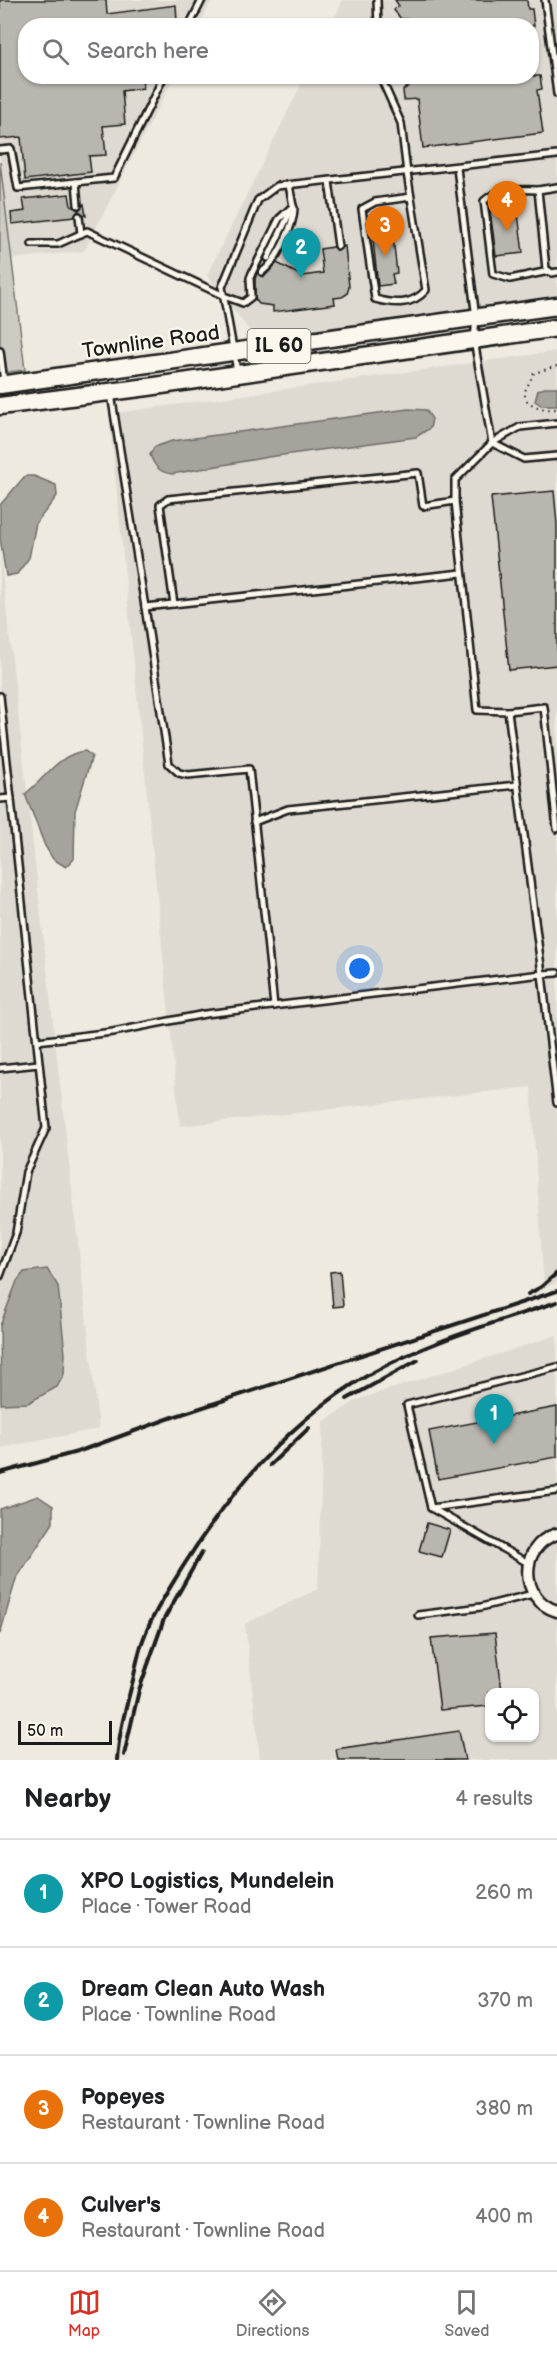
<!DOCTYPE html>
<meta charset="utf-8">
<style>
body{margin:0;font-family:"Balsamiq Sans",sans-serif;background:#f2f2f2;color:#202124}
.controls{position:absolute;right:18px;bottom:18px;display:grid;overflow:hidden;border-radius:12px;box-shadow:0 2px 4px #0004}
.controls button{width:54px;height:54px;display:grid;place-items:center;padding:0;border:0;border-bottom:2px solid #e0e0e0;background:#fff;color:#202124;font:30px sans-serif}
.scale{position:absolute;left:18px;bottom:15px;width:94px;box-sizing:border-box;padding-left:6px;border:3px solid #1c1c1c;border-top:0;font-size:16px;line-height:21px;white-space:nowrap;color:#1c1c1c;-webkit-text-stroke:4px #fbf7ec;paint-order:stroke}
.you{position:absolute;left:360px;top:969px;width:21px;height:21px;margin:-15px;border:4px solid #fff;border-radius:50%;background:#1a73e8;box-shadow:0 0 0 9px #1a73e833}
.badge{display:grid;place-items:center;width:39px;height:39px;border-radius:50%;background:#d93025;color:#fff;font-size:20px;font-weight:700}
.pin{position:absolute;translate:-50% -50px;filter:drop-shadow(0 2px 3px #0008)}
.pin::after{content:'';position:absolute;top:32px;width:21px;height:18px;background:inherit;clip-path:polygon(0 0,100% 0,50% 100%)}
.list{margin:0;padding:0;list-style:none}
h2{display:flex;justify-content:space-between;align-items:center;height:78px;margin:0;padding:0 24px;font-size:26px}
h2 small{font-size:20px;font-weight:400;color:#757577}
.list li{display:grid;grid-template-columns:39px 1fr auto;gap:18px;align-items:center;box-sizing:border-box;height:108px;padding:0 24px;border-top:2px solid #e0e0e0}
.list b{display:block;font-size:22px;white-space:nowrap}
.list p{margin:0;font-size:20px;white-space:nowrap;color:#757577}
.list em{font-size:20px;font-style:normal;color:#757577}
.icon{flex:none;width:33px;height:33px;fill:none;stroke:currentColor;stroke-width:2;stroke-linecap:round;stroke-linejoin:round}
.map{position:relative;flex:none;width:557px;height:1760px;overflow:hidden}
.search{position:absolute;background:#fff;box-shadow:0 2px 4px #0004;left:18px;right:18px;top:18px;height:66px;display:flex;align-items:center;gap:15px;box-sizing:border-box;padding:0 21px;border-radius:24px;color:#757577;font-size:22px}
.sheet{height:510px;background:#fff}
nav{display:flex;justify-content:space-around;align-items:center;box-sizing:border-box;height:84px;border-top:2px solid #e0e0e0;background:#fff;font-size:16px;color:#757577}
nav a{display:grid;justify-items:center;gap:3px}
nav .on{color:#d93025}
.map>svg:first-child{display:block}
.built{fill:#dedad1;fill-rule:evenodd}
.green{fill:#ceccc2;stroke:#75746f;stroke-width:1.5}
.water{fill:#a6a39d;stroke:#6f6d69;stroke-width:1.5}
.building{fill:#b9b6af;stroke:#1c1c1c;stroke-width:1.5}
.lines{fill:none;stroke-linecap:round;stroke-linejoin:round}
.lane-casing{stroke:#1c1c1c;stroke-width:10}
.street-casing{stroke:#1c1c1c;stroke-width:15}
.primary-casing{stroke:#1c1c1c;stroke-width:21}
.path{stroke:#1c1c1c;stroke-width:2;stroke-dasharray:1.5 4.5;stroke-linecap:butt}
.lane{stroke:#fbf7ec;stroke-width:5}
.street{stroke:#fbf7ec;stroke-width:10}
.primary{stroke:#fbf7ec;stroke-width:16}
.rail{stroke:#1c1c1c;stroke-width:4}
.labels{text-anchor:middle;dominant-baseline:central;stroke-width:4.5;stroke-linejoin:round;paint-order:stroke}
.shield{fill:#fbf7ec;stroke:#5f5e5a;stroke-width:1.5}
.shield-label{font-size:20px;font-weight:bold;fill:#1c1c1c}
.street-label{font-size:21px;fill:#1c1c1c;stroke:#fbf7ec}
</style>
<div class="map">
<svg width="557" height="1760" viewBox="0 0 557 1760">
<rect width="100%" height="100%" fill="#eeeadf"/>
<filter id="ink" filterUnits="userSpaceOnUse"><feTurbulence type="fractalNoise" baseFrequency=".0167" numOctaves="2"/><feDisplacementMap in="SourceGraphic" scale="12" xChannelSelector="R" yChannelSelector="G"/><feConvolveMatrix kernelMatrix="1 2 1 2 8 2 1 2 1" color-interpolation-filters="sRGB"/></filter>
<g filter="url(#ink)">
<g class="built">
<path d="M0,0H212L199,25L26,26V76L174,77L84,251L12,259L0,162Z"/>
<path d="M343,0H557V296L255,338L207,275L305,77L532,76V26L331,25Z"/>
<path d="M557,351V1283L544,1288L531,1087L180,1126L109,414Z"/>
<path d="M0,553L99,1429L0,1448Z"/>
<path d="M557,1335V1760H260L245,1624L318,1589L323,1422L357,1400ZM490,1692H534V1738H490Z"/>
</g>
<path class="green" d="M0,162L25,370L0,373Z"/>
<g class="water">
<path d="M548,387H557V405H541L535,401L538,390Z"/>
<path d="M408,409L426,410L432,419L430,428L416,437L268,457L172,474C159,472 155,467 150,455L154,447L172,441Z"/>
<path d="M25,476H34L56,485L57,496L36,523L29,558L17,574L6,576L0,538V505Z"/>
<path d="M85,751L92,756L75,811L74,859L66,867L53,859L45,846L25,794C45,779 58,754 85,751Z"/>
<path d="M47,1269L58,1286L65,1354L64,1374L57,1387L28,1403L1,1404L0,1326L17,1281L24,1272Z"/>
<path d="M38,1496L53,1506V1523L16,1579L0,1634V1509Z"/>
</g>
<g class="building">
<path d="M0,0H106L107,14L176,5L177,22H160V26H26V76H142L143,88L122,91L125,124L103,126L106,155L89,156L91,172L25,180L21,137L0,139Z"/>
<path d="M395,0H527L528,9H532L534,26H408L407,19H401L394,10L399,6Z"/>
<path d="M401,76H540L542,89L537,90L543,133L423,148L417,99L404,100L403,90L409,86Z"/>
<path d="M69,194L71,206L79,210L84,204L86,216L78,211L74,217L12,224L11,213L25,211L23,199Z"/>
<path d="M517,206L523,253L496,256L490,210Z"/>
<path d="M393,237L397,273L392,274L394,284L378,286L373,239Z"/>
<path d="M343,246H345L349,287L347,294L342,297L334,298L335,304L273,312V306L259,304L255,299V279L257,273L264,277L277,263L302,276L323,273L320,249L333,247L338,251Z"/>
<path d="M554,491L557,524V665L509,670L491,497Z"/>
<path d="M340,1271L343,1306L333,1307L330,1272Z"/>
<path d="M557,1407V1457L438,1479L429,1431Z"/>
<path d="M427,1523L450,1530L442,1557L419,1551Z"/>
<path d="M495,1633L502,1692H489V1706L440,1710L431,1638Z"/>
<path d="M459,1731L465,1760H338L336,1749Z"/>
</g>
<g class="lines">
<defs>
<g id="lane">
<path d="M377,0L378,26"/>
<path d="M545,0L557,94"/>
<path d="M189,26L202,0"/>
<path d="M380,76L401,123L407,173L426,290C412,306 394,304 375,299L362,209L375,202L411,197"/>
<path d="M0,150L11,149L18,188L114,178L164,76"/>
<path d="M457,168L476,318L474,340L492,443"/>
<path d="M329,181L338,246"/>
<path d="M76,182L78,205"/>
<path d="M557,187L538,190L546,269L552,273L557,272"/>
<path d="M538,190C520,190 498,187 484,201L493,274L510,279L549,271"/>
<path d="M79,216L81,234"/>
<path d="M32,244H58L87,231L224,296L243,303L251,297L250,278L252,273L279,219L293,206"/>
<path d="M268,258L293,206L289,185"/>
<path d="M262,272C277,261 294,226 294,208"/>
<path d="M0,351L4,382"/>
<path d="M237,371L222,287L258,200L277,186L557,155"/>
<path d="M111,394L145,607L462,573"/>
<path d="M492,443L524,459L557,456"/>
<path d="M174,604L160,505L168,499L418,473L423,506L455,501"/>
<path d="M145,607L169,764L179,773L188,775L249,769L274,1006"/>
<path d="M0,696L46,1128L26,1172L16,1233L0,1276"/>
<path d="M508,711L544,707L557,829"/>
<path d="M0,799L11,798"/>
<path d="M254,822L288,809L517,785"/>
<path d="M557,973L542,974L557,1103"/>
<path d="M37,1041L113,1032L205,1014L542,974L508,711L477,710L455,501V480L492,443L520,427L557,423"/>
<path d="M0,1068L39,1064"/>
<path d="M431,1508L557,1491"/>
<path d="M528,1563L431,1508L407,1405L557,1367"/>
<path d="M418,1615L481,1607L533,1594"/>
</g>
<path id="street" d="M557,1534C518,1545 519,1600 557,1611"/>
<g id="primary">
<path d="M0,385L557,306"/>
<path d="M0,406L148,387L557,328"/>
</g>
</defs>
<use href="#lane" class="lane-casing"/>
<use href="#street" class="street-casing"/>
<use href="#primary" class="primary-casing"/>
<path class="path" d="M557,366L534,373L525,391V399C535,408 544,410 557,409"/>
<use href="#lane" class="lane"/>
<use href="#street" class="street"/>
<use href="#primary" class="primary"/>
<g class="rail">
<path d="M528,1294L541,1287L557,1273"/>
<path d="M347,1399L418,1360"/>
<path d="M270,1465L309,1428"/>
<path d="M0,1473L77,1452L173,1417L557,1291"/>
<path d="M124,1755L139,1690L164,1619L202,1552"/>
<path d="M117,1760C119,1732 126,1707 133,1680C136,1667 138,1653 143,1640C152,1615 168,1591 182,1568C230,1491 290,1419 370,1374C429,1341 494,1323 557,1302"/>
</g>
</g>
</g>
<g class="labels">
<rect class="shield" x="247.5" y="329" width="63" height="34" rx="4.5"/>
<g class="shield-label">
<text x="279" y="346">IL 60</text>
</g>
<g class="street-label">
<text transform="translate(151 342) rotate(-8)">Townline Road</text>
</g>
</g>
</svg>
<div class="controls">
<button><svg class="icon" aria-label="locate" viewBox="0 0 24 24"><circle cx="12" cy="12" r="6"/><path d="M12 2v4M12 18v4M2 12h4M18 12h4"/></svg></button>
</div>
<div class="scale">50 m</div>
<div class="you"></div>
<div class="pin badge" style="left:494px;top:1444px;background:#0f9aa8">1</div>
<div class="pin badge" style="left:301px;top:278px;background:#0f9aa8">2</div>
<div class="pin badge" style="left:385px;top:256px;background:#e8710a">3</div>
<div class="pin badge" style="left:507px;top:231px;background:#e8710a">4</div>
<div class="search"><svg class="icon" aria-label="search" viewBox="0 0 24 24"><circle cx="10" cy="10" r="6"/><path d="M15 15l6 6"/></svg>Search here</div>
</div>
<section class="sheet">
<h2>Nearby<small>4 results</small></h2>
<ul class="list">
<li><span class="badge" style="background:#0f9aa8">1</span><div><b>XPO Logistics, Mundelein</b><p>Place · Tower Road</p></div><em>260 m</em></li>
<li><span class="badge" style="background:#0f9aa8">2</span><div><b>Dream Clean Auto Wash</b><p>Place · Townline Road</p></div><em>370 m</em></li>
<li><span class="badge" style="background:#e8710a">3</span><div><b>Popeyes</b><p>Restaurant · Townline Road</p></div><em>380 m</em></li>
<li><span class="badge" style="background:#e8710a">4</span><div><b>Culver's</b><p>Restaurant · Townline Road</p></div><em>400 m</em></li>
</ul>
</section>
<nav>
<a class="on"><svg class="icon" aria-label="map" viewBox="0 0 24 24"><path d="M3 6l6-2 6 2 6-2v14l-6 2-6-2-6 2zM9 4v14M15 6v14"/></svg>Map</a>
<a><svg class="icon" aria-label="directions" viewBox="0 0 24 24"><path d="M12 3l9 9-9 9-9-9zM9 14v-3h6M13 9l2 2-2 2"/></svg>Directions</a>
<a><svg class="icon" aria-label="saved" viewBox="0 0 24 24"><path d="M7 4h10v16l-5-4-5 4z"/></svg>Saved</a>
</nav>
